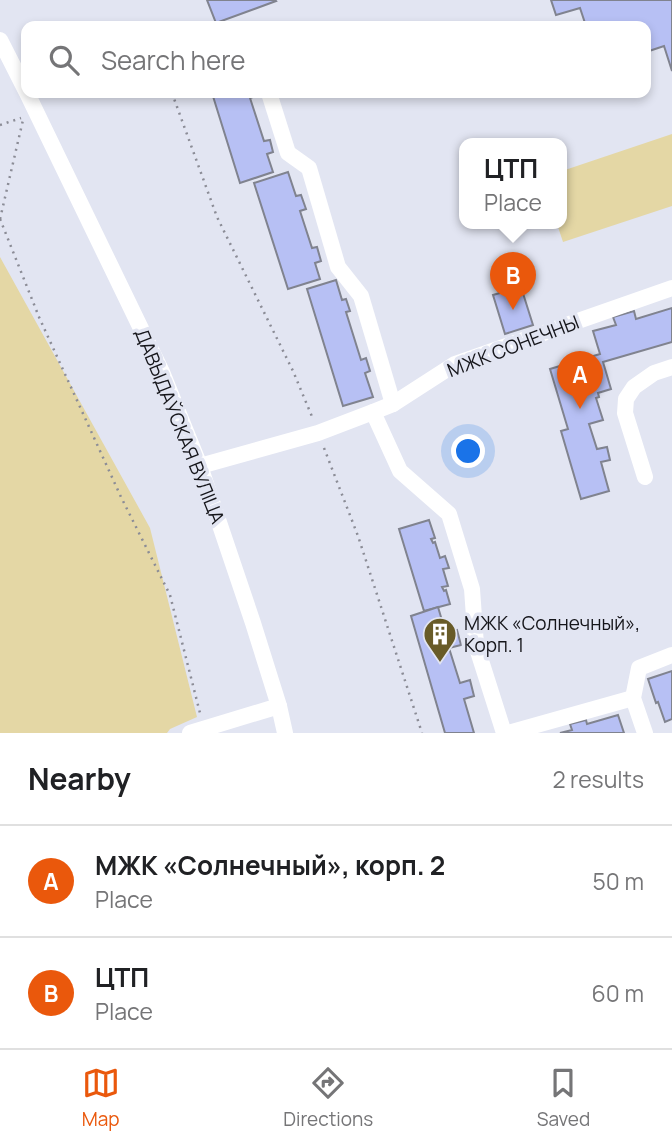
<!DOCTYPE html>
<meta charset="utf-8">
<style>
body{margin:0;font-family:Manrope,sans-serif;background:#f6f6f6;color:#202124}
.you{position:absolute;left:469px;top:452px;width:24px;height:24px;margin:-18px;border:5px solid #fff;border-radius:50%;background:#1a73e8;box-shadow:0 0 0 10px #1a73e833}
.badge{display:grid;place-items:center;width:46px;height:46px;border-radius:50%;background:#ea580c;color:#fff;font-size:23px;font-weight:700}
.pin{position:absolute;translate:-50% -58px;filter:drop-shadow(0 2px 4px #0008)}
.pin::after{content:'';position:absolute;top:37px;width:24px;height:21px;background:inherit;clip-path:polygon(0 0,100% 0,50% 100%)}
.popup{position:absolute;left:459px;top:138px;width:108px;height:91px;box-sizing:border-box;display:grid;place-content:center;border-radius:14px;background:#fff;filter:drop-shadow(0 2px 5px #0005);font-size:23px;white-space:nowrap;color:#757577}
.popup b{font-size:26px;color:#202124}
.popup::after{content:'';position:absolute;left:50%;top:100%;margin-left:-14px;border:14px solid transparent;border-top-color:#fff}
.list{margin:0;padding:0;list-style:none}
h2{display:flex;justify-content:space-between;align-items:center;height:91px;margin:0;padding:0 28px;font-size:30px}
h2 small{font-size:23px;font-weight:400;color:#757577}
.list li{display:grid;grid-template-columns:46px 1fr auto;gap:21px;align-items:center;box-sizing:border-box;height:112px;padding:0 28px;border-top:2px solid #e0e0e0}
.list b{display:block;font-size:26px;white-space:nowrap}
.list p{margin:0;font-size:23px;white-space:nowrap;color:#757577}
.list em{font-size:23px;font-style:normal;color:#757577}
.icon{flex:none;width:38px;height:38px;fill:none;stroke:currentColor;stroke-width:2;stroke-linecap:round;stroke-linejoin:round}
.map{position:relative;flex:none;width:672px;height:733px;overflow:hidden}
.search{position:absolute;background:#fff;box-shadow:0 4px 10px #0003;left:21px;right:21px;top:21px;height:77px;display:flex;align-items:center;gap:18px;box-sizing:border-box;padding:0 24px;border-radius:14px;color:#757577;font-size:26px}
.sheet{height:315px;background:#fff}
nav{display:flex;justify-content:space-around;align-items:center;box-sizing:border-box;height:98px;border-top:2px solid #e0e0e0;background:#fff;font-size:19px;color:#757577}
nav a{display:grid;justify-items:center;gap:4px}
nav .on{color:#ea580c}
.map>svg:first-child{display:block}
.green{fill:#e4d7a5}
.building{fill:#b7c0f4;stroke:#80838f;stroke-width:2}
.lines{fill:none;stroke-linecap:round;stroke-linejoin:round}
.path{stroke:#8b8c96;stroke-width:2.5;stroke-dasharray:2 5;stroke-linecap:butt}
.minor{stroke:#fff;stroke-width:16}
.labels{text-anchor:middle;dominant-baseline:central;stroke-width:7;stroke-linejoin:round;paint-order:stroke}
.street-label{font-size:19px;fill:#15151a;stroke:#e2e5f2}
.poi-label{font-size:19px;fill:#15151a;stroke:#e2e5f2;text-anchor:start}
</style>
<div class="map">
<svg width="672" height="733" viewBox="0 0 672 733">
<rect width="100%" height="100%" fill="#e2e5f2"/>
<g class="green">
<path d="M672,134V206L563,242L557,224H562V171Z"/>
<path d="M0,257L150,528L197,717L170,729L167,733H0Z"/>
</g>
<g class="building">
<path d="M207,0H275L276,1L216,23Z"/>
<path d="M551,0H672V71L664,46L646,52V26H586L580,8L556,15Z"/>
<path d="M212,93H255L256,96L250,98L264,141L270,140L273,152L267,154L273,172L240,183Z"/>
<path d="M288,172L296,196L301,195L306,209L300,211L312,248L317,247L321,261L315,263L320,279L288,289L254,183Z"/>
<path d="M336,280L342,300L346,299L350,311L346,312L361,360L366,358L370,371L365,373L373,397L343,406L307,289Z"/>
<path d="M521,287L533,325L505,334L493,295Z"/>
<path d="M672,308V342L603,362L611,389L598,393L599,397L596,398L603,420L589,424L597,449L607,447L610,460L601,462L609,491L581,499L561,431L568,429L550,369L600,354L593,331L616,325L613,317L634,311L636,319Z"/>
<path d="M429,520L435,538L431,539L433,543L435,542L440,558L445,556L449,568L443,569L448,586L442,587L444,591L446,590L450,604L424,611L399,529Z"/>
<path d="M438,607L446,634L457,630L461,645L449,648L460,683L470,680L474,696L464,699L474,733H445L411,616Z"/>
<path d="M672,671V719L665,722L658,702L656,703L648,679Z"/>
<path d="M618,715L624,733H560L572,730L570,724L586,720L587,724Z"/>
</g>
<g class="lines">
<g class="path">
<path d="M172,93L217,217L293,371L313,419"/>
<path d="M0,125L21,118"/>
<path d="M0,219L39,317L121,497L170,595L200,713"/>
<path d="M0,219L23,120"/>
<path d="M324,448L358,536L422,733"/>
</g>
<g class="minor">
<path d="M0,40L26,91"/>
<path d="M27,93L162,372L200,466L253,623L279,706L285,733"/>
<path d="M269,93L288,153L309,168L338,267L361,296L393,404"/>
<path d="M373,412L400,471L449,514L472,589L476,645L504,733"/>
<path d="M200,466L318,433L373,412L393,404L455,364L672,288"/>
<path d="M645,477L625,413L626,399L634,387L654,373L672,367"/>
<path d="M190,733L279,706"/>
<path d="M508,733L633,698"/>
<path d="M645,733L633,698L639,668L672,655"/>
</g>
</g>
<defs>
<symbol id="building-pin" viewBox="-11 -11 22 30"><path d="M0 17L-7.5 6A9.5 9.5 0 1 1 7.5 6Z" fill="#685b28" stroke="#e2e5f2"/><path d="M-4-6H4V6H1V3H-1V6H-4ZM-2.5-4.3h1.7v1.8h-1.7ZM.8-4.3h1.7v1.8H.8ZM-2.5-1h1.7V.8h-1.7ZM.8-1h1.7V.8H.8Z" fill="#fff"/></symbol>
</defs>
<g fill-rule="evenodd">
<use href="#building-pin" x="421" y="615" width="38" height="52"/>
</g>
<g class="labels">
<g class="street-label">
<text transform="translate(513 346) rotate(-21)">МЖК СОНЕЧНЫ</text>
<text transform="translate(180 426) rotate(68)">ДАВЫДАЎСКАЯ ВУЛІЦА</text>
</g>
<g class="poi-label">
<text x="464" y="623">МЖК «Солнечный»,<tspan x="464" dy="22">Корп. 1</tspan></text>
</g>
</g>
</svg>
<div class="you"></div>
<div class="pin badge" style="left:580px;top:409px">A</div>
<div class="pin badge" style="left:513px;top:310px">B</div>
<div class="popup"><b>ЦТП</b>Place</div>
<div class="search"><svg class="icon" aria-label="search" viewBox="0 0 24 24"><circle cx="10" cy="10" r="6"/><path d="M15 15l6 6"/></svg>Search here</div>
</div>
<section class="sheet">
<h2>Nearby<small>2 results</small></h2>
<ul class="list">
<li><span class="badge">A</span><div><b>МЖК «Солнечный», корп. 2</b><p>Place</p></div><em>50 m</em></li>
<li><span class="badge">B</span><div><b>ЦТП</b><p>Place</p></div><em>60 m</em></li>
</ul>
</section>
<nav>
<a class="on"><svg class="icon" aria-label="map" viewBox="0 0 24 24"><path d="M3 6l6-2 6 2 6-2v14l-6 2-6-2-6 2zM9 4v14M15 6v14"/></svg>Map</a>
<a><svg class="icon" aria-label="directions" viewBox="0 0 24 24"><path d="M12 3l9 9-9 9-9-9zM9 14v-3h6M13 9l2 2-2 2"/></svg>Directions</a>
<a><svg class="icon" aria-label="saved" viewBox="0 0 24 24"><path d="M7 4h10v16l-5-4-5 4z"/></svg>Saved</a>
</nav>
